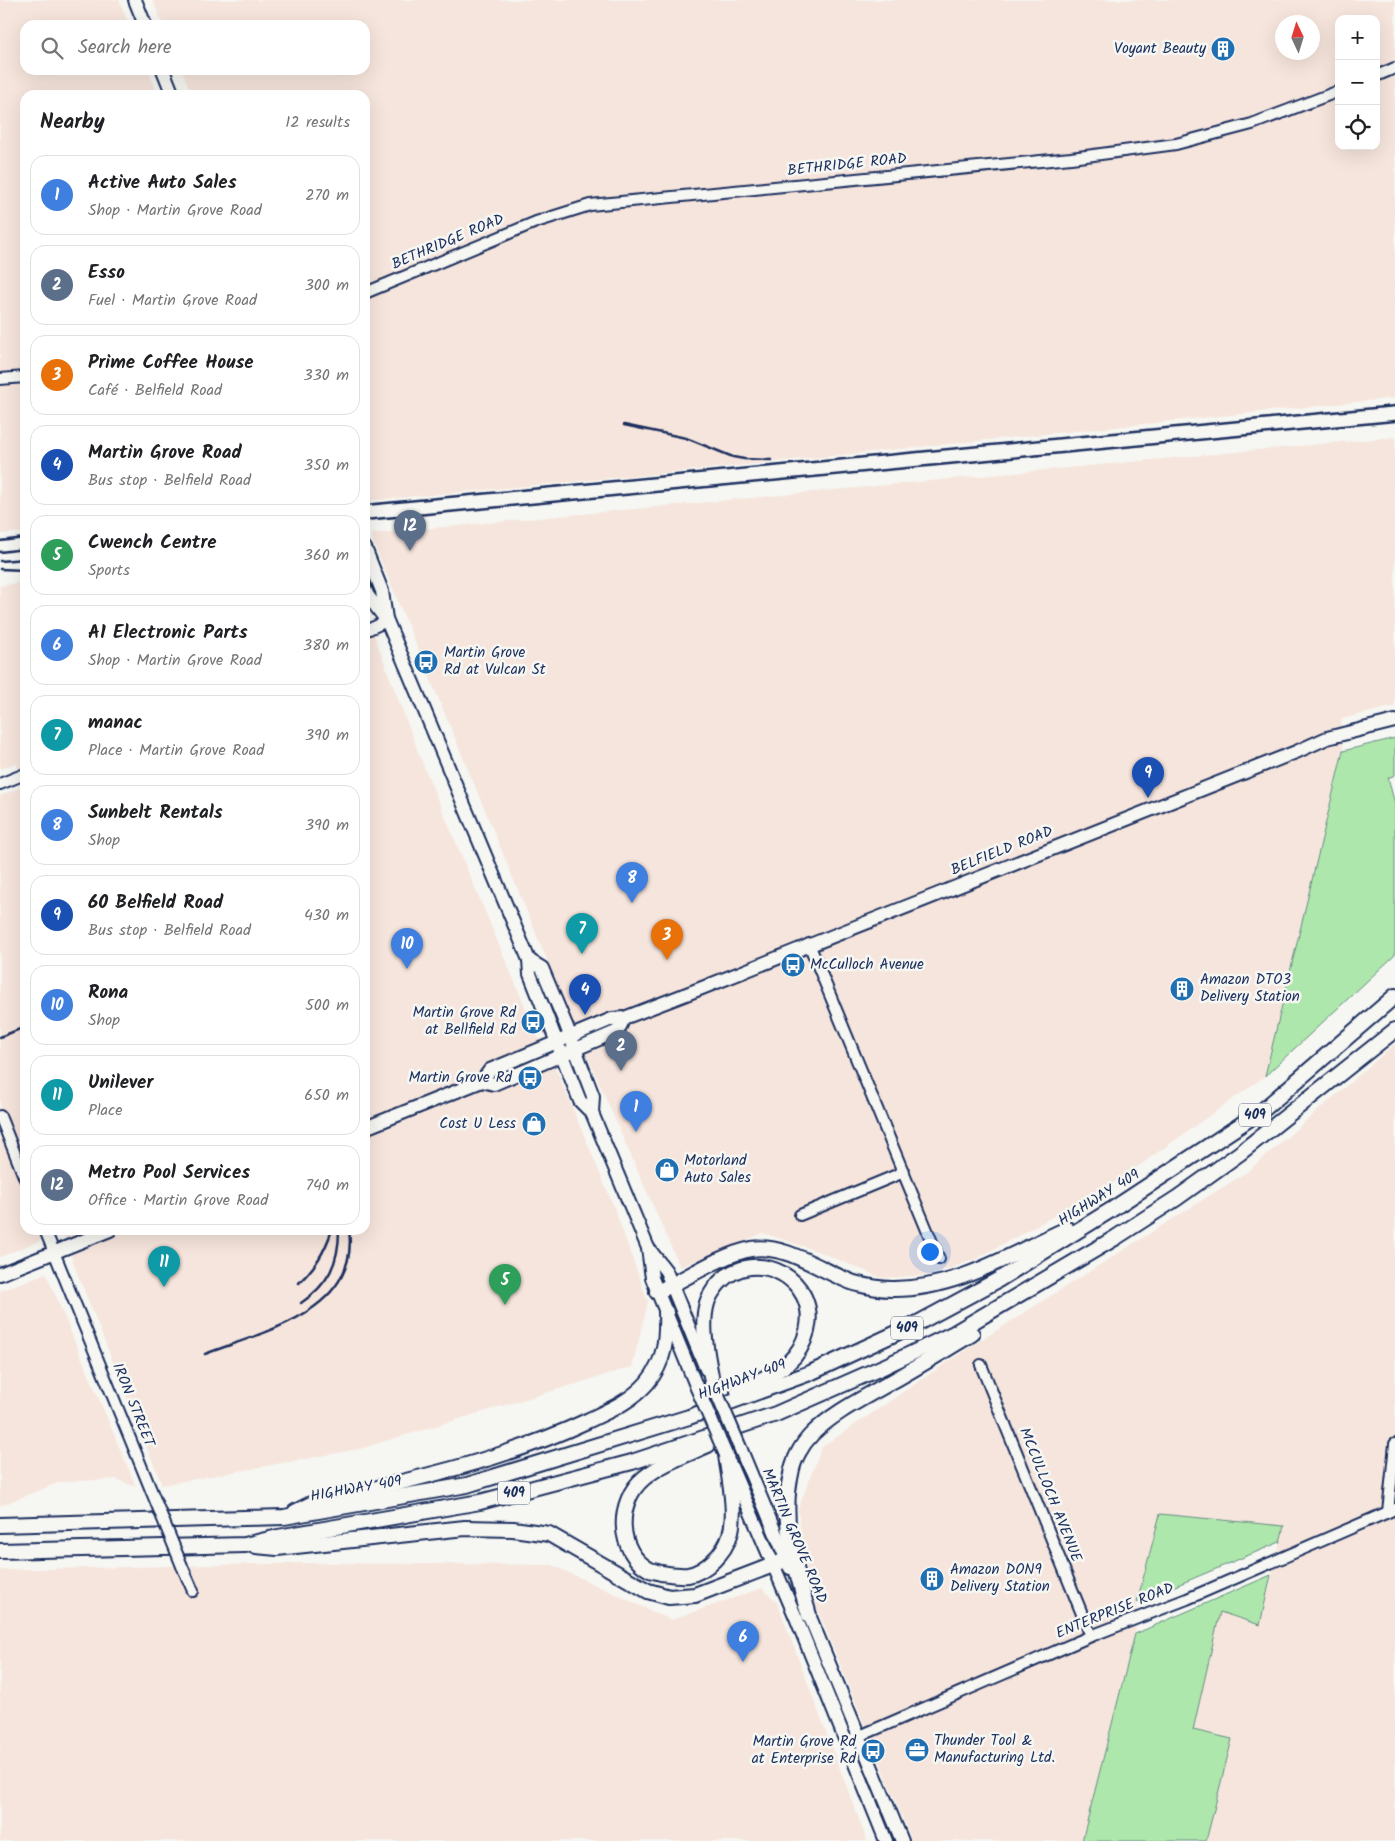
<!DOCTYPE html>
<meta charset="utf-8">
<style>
body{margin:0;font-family:Kalam,sans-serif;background:#f6f6f6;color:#202124}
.controls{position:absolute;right:15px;top:15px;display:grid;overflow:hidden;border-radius:10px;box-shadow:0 5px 20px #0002}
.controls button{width:45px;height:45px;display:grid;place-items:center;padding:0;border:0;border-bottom:1px solid #e0e0e0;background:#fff;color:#202124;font:25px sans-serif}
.compass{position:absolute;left:1275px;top:15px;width:45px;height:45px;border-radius:50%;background:#fff;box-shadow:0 5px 20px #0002;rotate:356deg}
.you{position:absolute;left:929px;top:1251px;width:18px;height:18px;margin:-12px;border:4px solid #fff;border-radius:50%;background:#1a73e8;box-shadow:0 0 0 8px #1a73e833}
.badge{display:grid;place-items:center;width:32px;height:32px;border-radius:50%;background:#1f6fb2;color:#fff;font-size:16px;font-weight:700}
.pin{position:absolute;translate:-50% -41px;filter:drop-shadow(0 1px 2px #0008)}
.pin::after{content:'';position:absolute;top:26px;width:18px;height:15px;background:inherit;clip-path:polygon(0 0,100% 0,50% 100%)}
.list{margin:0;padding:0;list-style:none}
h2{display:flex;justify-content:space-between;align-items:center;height:65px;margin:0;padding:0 20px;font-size:21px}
h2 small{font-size:16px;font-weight:400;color:#757577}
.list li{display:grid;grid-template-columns:32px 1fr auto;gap:15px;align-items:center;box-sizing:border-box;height:80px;margin:0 10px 10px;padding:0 10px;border:1px solid #e0e0e0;border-radius:15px}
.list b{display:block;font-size:19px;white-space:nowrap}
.list p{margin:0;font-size:16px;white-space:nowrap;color:#757577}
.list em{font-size:16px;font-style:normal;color:#757577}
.icon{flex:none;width:28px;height:28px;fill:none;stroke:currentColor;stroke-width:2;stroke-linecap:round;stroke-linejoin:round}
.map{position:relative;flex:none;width:1395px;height:1841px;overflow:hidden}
.search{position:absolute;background:#fff;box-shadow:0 5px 20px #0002;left:20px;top:20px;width:350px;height:55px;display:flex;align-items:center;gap:12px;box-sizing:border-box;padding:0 18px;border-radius:15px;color:#757577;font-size:19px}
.panel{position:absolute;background:#fff;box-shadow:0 5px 20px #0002;left:20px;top:90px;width:350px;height:1145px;border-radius:15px}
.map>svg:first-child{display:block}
.built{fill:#f6e5dc;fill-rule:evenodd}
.green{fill:#aee7ab;stroke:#648b84}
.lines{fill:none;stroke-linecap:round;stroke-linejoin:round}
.minor-casing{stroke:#1b2f5e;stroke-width:14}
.major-casing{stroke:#1b2f5e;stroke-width:16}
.highway-casing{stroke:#1b2f5e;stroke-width:18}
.minor{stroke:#f6f6f2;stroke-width:10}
.major{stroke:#f6f6f2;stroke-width:12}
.highway{stroke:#f6f6f2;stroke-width:14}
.rail{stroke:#1b2f5e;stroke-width:2.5}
.minor-bridge-casing{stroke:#1b2f5e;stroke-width:14;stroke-linecap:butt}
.major-bridge-casing{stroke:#1b2f5e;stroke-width:16;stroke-linecap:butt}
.minor-bridge{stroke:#f6f6f2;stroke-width:10}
.major-bridge{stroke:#f6f6f2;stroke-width:12}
.labels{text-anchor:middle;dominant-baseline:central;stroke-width:5;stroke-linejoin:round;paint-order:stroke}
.shield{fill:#f6f6f2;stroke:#5d6b8a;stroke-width:1}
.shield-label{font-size:14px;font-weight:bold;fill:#1b2f5e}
.poi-label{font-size:15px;fill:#1b2f5e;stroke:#f6f6f2;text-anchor:start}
.street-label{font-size:15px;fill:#1b2f5e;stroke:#f6f6f2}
</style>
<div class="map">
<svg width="1395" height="1841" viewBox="0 0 1395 1841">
<rect width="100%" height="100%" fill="#f6f6f2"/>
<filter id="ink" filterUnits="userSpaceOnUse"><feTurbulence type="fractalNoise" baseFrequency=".02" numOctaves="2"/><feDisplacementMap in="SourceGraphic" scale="10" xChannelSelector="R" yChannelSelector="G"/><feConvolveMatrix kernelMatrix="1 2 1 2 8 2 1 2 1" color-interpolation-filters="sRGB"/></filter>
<g filter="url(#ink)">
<g class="built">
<path d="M0,0H119L129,25H25V70H148L158,95H25V532L0,534Z"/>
<path d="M153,0H1395V398L667,473L365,501V95H192L182,70H365V25H163ZM1339,19H1376V146H1339ZM1282,22H1312V52H1282Z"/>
<path d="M1395,437V706L1341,719L1343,751L1265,1076L1119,1180L976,1259L931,1275L882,1278L817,1251L763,1233L680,1267L585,1051L370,534Z"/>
<path d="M25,582V782L16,763L0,769V586Z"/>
<path d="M365,612L424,767L537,1035L559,1076L614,1207L648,1302L632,1367L359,1449L162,1485L75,1267L63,1231L0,1257V796L25,786V1230H365Z"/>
<path d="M1395,1044V1841H1206L1232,1739L1193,1730L1220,1612L1260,1624L1284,1526L1161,1514L1137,1602L1135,1634L1082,1841H912L809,1588L798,1509L822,1447L970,1347L1247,1172Z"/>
<path d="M46,1273L136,1487L116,1479L60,1482L0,1506V1291Z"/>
<path d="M312,1563L552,1565L671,1620L762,1588L777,1602L867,1841H0V1570Z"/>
</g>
<g class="green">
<path d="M1395,738V775L1388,778L1395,804V955L1265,1076L1343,751Z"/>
<path d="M1160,1514L1284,1526L1280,1542L1137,1602Z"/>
<path d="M1271,1575L1260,1625L1220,1612L1193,1730L1232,1739L1206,1841H1082L1135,1634Z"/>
</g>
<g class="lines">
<defs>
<g id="minor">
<path d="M1376,76L1395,68"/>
<path d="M365,293L536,222L590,205L1071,158L1176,144L1252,124L1339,91"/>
<path d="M0,379L25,377"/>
<path d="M365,631L387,621"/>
<path d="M0,784L25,774"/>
<path d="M809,944L939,1259"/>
<path d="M0,1116L25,1179"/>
<path d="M800,1215L904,1172"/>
<path d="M45,1230L151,1490"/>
<path d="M981,1365L1091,1636"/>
<path d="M1388,1512L1395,1444"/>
<path d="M182,1566L193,1591"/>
<path d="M846,1742L1091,1636L1187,1599L1395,1509"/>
</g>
<g id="major">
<path d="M135,0L145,25"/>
<path d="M163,70L173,95"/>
<path d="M365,548L382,591L386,619"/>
<path d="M365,589L368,596L387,621L529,960L530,974L580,1101L592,1113L648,1248L652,1278L697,1388"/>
<path d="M529,960L542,968L566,1025L593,1096L592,1113"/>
<path d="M482,1081L494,1084L618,1031L624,1018"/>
<path d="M365,1128L482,1081L490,1070L612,1019L624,1018L702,988L1296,752L1327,738L1395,721"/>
<path d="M648,1248L666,1271L706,1369"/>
<path d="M0,1274L110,1230"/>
<path d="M741,1450L790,1568"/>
<path d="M730,1464L797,1620L886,1841"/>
<path d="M805,1605L902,1841"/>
</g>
<g id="highway">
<path d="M657,1292C688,1278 718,1256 751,1249C785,1243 823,1272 854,1283C865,1286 880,1289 892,1289C955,1290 1011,1254 1067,1229"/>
<path d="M712,1382C708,1357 700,1328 707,1303C709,1296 714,1289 719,1283C755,1245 820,1279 807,1331C804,1343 798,1354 788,1363C773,1376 755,1382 738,1391"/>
<path d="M708,1445C686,1455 662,1463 644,1478C616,1501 616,1552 650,1570C653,1571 658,1572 661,1573C669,1574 679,1576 688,1575C706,1572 725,1552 730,1535C737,1513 729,1478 726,1455"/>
<path d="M295,1512L311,1504C405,1481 500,1462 587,1421C610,1410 630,1402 647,1383C665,1362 667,1338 666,1312"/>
<path d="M0,1525L284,1517L467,1485L689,1417L810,1373L916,1324L998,1280L1111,1210L1263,1110L1395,996"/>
<path d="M256,1546L277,1548L465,1528L513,1529L549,1534L648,1591L669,1597L695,1595L786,1560"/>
<path d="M0,1551L245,1545L278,1537L480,1502L632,1462L776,1414L885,1366L954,1333L1115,1238L1177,1198L1240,1153L1395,1030"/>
<path d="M809,1615C796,1570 780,1522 791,1474C793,1460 802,1444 812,1434C834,1412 864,1398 891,1382C918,1367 945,1350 972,1334"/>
</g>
</defs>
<use href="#minor" class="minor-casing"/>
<use href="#major" class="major-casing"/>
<use href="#highway" class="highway-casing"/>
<use href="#minor" class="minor"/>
<use href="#major" class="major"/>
<use href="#highway" class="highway"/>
<g class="rail">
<path d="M624,425L686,438L733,457L744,459L771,460"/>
<path d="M365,505L1395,406"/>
<path d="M365,520L1395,421"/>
<path d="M0,541L25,538"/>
<path d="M0,552L25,549"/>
<path d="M0,561L25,559"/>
<path d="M0,569L25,570"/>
<path d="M0,1037L25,1027"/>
<path d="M299,1283C316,1266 324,1253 332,1230"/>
<path d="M301,1303C328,1285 339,1263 339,1230"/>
<path d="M205,1354C262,1332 360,1312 349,1230"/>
</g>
<defs>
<path id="minor-bridge" d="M151,1490L182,1566"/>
<g id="major-bridge">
<path d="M712,1382L741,1450"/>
<path d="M697,1388L726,1455"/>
</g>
</defs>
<use href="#minor-bridge" class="minor-bridge-casing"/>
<use href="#major-bridge" class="major-bridge-casing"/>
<use href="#minor-bridge" class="minor-bridge"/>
<use href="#major-bridge" class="major-bridge"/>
</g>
</g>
<defs>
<symbol id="building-disc" viewBox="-11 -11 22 22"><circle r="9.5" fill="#1f6fb2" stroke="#f6f6f2"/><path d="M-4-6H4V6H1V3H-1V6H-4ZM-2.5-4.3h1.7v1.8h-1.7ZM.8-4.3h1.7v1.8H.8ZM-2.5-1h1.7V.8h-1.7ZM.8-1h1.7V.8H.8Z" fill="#fff"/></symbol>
<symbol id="bus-disc" viewBox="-11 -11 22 22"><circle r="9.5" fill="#1f6fb2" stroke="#f6f6f2"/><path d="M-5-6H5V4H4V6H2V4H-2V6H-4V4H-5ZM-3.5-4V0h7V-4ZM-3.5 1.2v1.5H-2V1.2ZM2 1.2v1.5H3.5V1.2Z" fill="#fff"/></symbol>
<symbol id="shop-disc" viewBox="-11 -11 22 22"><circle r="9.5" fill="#1f6fb2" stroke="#f6f6f2"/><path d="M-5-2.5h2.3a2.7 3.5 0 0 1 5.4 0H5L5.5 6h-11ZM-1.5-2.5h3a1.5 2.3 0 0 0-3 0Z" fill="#fff"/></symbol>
<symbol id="office-disc" viewBox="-11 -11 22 22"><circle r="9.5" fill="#1f6fb2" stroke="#f6f6f2"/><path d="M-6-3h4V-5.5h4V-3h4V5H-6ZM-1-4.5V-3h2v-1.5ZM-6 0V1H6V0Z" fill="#fff"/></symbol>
</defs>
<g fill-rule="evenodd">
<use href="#building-disc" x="1209" y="35" width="28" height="28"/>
<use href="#bus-disc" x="412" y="648" width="28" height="28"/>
<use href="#bus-disc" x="779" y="951" width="28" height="28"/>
<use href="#building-disc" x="1168" y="975" width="28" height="28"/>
<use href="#bus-disc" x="519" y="1008" width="28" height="28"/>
<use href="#bus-disc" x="516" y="1064" width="28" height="28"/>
<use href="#shop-disc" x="520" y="1110" width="28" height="28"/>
<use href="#shop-disc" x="653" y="1156" width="28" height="28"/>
<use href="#building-disc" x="918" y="1565" width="28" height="28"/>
<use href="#office-disc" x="903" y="1736" width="28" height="28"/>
<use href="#bus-disc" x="859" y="1737" width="28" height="28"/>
</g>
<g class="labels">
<g class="shield">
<rect x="1239" y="1103.5" width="32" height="23" rx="4"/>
<rect x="891" y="1316.5" width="32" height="23" rx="4"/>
<rect x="498" y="1481.5" width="32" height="23" rx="4"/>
</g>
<g class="shield-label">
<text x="1255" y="1115">409</text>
<text x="907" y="1328">409</text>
<text x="514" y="1493">409</text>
</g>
<g class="poi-label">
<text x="1206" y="49" text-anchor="end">Voyant Beauty</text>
<text x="444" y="653">Martin Grove<tspan x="444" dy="17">Rd at Vulcan St</tspan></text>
<text x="810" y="965">McCulloch Avenue</text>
<text x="1200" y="980">Amazon DTO3<tspan x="1200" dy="17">Delivery Station</tspan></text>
<text x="516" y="1013" text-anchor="end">Martin Grove Rd<tspan x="516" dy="17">at Bellfield Rd</tspan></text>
<text x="512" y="1078" text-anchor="end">Martin Grove Rd</text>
<text x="516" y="1124" text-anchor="end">Cost U Less</text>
<text x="684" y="1161">Motorland<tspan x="684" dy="17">Auto Sales</tspan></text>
<text x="950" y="1570">Amazon DON9<tspan x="950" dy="17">Delivery Station</tspan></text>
<text x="934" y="1741">Thunder Tool &amp;<tspan x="934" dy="17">Manufacturing Ltd.</tspan></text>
<text x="856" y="1742" text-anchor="end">Martin Grove Rd<tspan x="856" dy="17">at Enterprise Rd</tspan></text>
</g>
<g class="street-label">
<text transform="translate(847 165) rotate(-6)">BETHRIDGE ROAD</text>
<text transform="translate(448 242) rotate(-23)">BETHRIDGE ROAD</text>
<text transform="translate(1002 851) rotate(-22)">BELFIELD ROAD</text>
<text transform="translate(1099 1198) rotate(-32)">HIGHWAY 409</text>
<text transform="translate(742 1380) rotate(-20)">HIGHWAY 409</text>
<text transform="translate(133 1405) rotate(68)">IRON STREET</text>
<text transform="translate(356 1489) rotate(-10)">HIGHWAY 409</text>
<text transform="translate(1050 1495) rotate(68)">MCCULLOCH AVENUE</text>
<text transform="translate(794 1536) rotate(67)">MARTIN GROVE ROAD</text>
<text transform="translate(1115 1611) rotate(-22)">ENTERPRISE ROAD</text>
</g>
</g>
</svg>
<div class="controls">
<button>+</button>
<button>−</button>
<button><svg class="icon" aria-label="locate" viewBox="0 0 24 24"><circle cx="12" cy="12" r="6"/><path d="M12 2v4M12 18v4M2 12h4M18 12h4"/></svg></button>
</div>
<svg class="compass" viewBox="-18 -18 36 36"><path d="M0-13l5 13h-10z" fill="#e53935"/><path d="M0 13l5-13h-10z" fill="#757577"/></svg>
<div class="you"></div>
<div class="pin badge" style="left:636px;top:1132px;background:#3f7fe0">1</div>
<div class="pin badge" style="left:621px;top:1071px;background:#5c6f8a">2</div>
<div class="pin badge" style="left:667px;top:960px;background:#e8710a">3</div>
<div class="pin badge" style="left:585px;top:1015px;background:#1a4fb4">4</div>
<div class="pin badge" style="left:505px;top:1305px;background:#2e9e5b">5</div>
<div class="pin badge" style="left:743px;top:1662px;background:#3f7fe0">6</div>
<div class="pin badge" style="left:582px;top:954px;background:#0f9aa8">7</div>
<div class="pin badge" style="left:632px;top:903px;background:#3f7fe0">8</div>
<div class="pin badge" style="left:1148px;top:798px;background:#1a4fb4">9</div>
<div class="pin badge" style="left:407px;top:969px;background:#3f7fe0">10</div>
<div class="pin badge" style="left:164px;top:1287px;background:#0f9aa8">11</div>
<div class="pin badge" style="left:410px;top:551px;background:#5c6f8a">12</div>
<div class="search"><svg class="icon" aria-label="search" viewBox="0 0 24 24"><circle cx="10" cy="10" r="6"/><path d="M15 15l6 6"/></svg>Search here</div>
<section class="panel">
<h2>Nearby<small>12 results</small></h2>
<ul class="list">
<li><span class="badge" style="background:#3f7fe0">1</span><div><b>Active Auto Sales</b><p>Shop · Martin Grove Road</p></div><em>270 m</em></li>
<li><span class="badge" style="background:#5c6f8a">2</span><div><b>Esso</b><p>Fuel · Martin Grove Road</p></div><em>300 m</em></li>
<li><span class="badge" style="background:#e8710a">3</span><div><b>Prime Coffee House</b><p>Café · Belfield Road</p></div><em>330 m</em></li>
<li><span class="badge" style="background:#1a4fb4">4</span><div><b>Martin Grove Road</b><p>Bus stop · Belfield Road</p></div><em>350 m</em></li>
<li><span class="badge" style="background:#2e9e5b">5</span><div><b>Cwench Centre</b><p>Sports</p></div><em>360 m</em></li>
<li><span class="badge" style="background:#3f7fe0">6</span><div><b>A1 Electronic Parts</b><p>Shop · Martin Grove Road</p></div><em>380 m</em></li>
<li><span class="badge" style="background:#0f9aa8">7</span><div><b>manac</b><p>Place · Martin Grove Road</p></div><em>390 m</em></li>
<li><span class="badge" style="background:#3f7fe0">8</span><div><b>Sunbelt Rentals</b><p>Shop</p></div><em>390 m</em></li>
<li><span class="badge" style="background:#1a4fb4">9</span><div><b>60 Belfield Road</b><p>Bus stop · Belfield Road</p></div><em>430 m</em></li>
<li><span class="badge" style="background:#3f7fe0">10</span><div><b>Rona</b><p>Shop</p></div><em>500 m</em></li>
<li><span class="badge" style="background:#0f9aa8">11</span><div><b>Unilever</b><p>Place</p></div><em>650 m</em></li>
<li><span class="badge" style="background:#5c6f8a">12</span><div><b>Metro Pool Services</b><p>Office · Martin Grove Road</p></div><em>740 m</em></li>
</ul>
</section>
</div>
